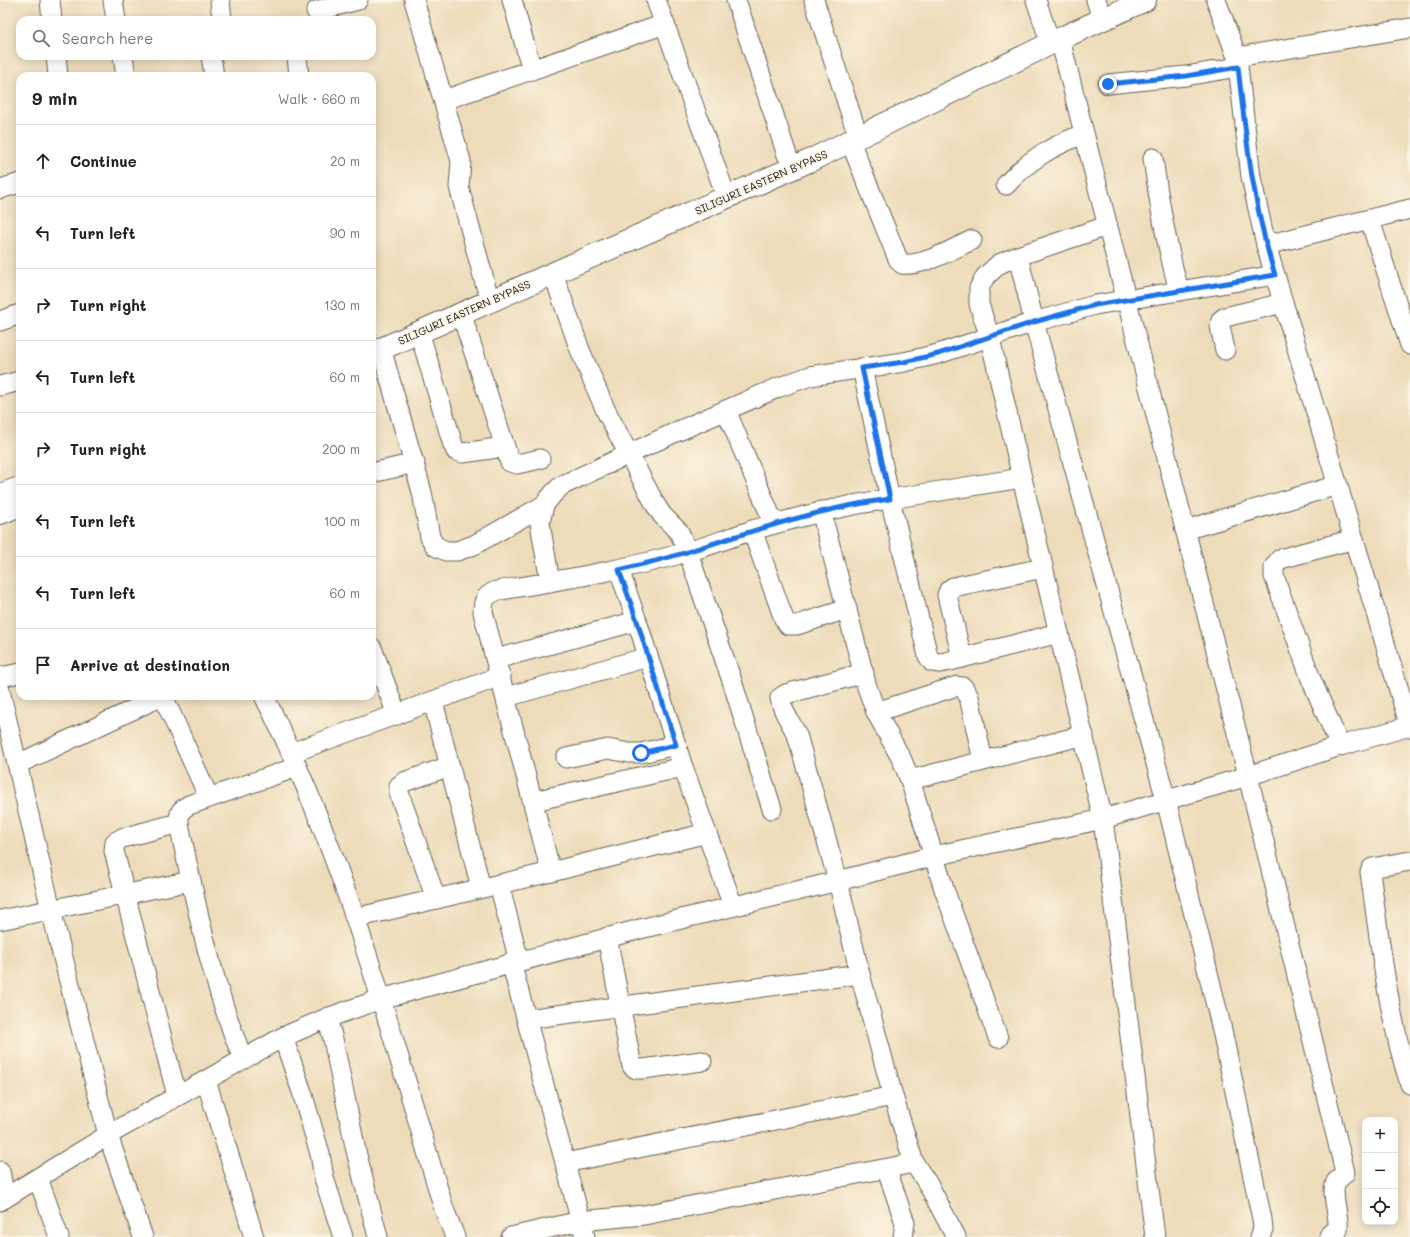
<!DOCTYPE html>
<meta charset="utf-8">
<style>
body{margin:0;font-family:Mali,sans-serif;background:#f6f6f6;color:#202124}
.controls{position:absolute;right:12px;bottom:12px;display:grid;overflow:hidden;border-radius:8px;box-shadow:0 2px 10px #0003}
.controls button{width:36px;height:36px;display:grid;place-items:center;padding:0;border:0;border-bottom:1px solid #e0e0e0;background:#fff;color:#202124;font:20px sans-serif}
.stop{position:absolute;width:12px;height:12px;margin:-9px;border:3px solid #1a73e8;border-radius:50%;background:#fff}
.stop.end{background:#1a73e8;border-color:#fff;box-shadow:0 1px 4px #0008}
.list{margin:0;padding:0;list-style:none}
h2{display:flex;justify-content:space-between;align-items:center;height:52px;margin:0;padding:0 16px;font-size:17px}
h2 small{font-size:13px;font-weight:400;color:#757577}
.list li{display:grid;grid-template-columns:26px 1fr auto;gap:12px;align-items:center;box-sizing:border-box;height:72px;padding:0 16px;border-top:1px solid #e0e0e0}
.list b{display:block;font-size:15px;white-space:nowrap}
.list em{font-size:13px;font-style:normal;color:#757577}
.icon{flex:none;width:22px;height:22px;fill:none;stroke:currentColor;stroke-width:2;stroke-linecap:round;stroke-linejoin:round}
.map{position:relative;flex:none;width:1410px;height:1237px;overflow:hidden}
.search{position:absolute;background:#fff;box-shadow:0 2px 10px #0003;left:16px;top:16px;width:360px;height:44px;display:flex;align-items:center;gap:10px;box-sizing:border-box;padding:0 14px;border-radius:12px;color:#757577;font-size:15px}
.panel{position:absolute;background:#fff;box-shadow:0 2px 10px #0003;left:16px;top:72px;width:360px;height:628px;border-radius:12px}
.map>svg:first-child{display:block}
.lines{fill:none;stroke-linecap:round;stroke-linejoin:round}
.minor-casing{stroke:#655f53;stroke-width:21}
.major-casing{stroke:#655f53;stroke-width:24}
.minor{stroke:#fff;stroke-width:19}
.major{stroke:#fff;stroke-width:22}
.route{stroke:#1a73e8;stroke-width:5}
.labels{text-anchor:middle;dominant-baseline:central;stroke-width:3.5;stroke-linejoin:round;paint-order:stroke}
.street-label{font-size:11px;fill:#1c1c1c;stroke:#fcf5e5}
</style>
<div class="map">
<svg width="1410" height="1237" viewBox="0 0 1410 1237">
<rect width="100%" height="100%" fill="#fcf5e5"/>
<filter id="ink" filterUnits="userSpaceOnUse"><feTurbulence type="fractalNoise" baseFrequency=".025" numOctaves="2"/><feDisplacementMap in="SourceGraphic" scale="8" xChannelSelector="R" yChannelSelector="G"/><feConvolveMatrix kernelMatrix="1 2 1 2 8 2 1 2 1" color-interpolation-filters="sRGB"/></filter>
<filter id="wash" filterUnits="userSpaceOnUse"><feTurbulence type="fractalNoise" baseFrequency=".012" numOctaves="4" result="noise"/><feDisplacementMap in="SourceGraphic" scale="16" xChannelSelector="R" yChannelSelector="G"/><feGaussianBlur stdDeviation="0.9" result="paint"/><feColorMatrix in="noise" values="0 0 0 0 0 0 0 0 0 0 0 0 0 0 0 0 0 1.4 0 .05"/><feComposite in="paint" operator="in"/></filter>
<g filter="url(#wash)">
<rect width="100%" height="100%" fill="#eddcba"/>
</g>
<g filter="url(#ink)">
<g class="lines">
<defs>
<g id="minor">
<path d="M50,0L52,20"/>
<path d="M113,0L116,20"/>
<path d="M220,0L222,20"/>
<path d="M414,0L461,161L459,187L486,287"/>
<path d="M512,0L532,70"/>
<path d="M656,0L722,185"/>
<path d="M736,0L787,155"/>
<path d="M814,0L854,124"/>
<path d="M1036,0L1047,33"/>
<path d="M1096,0L1099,9"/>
<path d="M1216,0L1237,57L1251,177L1266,245L1410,727"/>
<path d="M316,11L358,0"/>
<path d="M1060,39L1248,776L1344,1168L1345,1173C1342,1176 1338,1179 1336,1182C1330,1193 1340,1217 1338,1230L1330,1234L1329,1237"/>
<path d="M56,56L58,76"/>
<path d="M123,56L126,76"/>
<path d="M211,56L214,76"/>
<path d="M297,56L299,76"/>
<path d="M1237,57L1410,28"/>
<path d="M1108,84L1186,76L1238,67"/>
<path d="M444,100L665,24"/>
<path d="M850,141L898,259L902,264C922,267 953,249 972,240"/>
<path d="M1153,158C1159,203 1167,247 1179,291"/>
<path d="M1006,185C1029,159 1051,147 1083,134"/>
<path d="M0,189L20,183"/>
<path d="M1370,220L1410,345"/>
<path d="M1107,226L1018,256L999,264L985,277L979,288V304L990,338L1022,478L1103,819L1155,1237"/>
<path d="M1266,245L1410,209"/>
<path d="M1018,256L1034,322L1166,800L1222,1030L1262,1219L1263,1229L1260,1237"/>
<path d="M553,273L580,350L605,409L655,504L662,515L679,532L688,552L732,681L772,809"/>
<path d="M461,313L510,462L517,464L540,459"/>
<path d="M0,321L20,314"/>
<path d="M419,331L453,445L456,451L463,453L504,447"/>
<path d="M381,348L422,492L430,537L435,546L446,551H457L474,545L544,505"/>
<path d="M1225,350L1220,326L1221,320L1225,317L1283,303"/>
<path d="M862,368L890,499L1022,478"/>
<path d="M0,386L20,381"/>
<path d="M726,410L774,524"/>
<path d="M372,473L415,463"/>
<path d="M821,511L867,687L876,712L902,760L910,780L944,889L998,1038"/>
<path d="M752,530L784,619L788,625H797L847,609"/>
<path d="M1185,530L1338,485"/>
<path d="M619,570L637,621L683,767L733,906"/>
<path d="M550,582L540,523L544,505L553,494L561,486L582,476L676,432L777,388L810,376L904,362L938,354L1034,322L1095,305L1275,275"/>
<path d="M372,648L397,715"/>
<path d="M962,658L947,595L949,590L953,587L1043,568"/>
<path d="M496,659L637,621"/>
<path d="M0,677L20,673"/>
<path d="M0,690L51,910L108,1135L143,1237"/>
<path d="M163,696L209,798"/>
<path d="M264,696C346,858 392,1036 444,1209L455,1237"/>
<path d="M506,697L648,657"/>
<path d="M433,701L481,888"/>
<path d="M876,712L957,686L963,687L969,697L983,761"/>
<path d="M1340,746L1311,679L1274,576V567L1280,559L1354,539"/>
<path d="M291,753L501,676"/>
<path d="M566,758L608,749L629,753H641L676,745"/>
<path d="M18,764L162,696"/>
<path d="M910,780L1084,735"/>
<path d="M534,801L683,767"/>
<path d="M1410,861L1372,868L1370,872C1380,944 1388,1015 1410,1084"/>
<path d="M551,872L707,833"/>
<path d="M499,884L519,961"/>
<path d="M436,899L399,793V786L404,782L450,766"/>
<path d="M355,918L551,872L483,612C483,600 485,596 496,591C561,580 624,570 687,552C709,546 731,537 753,530C798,517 843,505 890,499L928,656L932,662L940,663L950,661L1059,633"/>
<path d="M0,920L191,881"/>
<path d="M607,937L632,1066L636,1069H643L702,1061"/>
<path d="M511,962L585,1237"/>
<path d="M327,1018L333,1039L356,1151L378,1237"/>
<path d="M527,1019L860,974"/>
<path d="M283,1037L302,1092L320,1154L324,1178L343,1237"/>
<path d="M243,1059C212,983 195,903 179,823C179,813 180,810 189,805L297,767"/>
<path d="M206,1080L254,1237"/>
<path d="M177,1096L114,851L115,842L122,838L179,823"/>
<path d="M565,1163L893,1096"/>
<path d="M914,1163L928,1184L956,1237"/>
<path d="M887,1170L905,1223L903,1237"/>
<path d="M0,1171L5,1198"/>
<path d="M38,1178L59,1237"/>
<path d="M0,1201L108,1135L283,1037L327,1018L381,999L640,929L838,881L934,856L1103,819L1248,776L1340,746L1410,726"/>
<path d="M511,1237L580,1221L644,1215L914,1163L893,1096L860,974L838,881L798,738C793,724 782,713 780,698L786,694L864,673"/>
</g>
<g id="major">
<path d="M372,353L809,161L1066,36L1145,0"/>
<path d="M0,495L20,488"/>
<path d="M0,513L20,505"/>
</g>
</defs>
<use href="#minor" class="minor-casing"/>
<use href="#major" class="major-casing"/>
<use href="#minor" class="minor"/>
<use href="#major" class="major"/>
</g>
</g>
<g class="lines" filter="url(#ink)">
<path class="route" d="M641,753L676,745L637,621L619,570C642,564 666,559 690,551C756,530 820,508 890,499L862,368L904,362L938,354L1034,322L1095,305L1275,275C1253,205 1246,138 1238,67L1186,76L1108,84"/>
</g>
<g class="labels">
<g class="street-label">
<text transform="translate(761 182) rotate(-24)">SILIGURI EASTERN BYPASS</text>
<text transform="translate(464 312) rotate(-24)">SILIGURI EASTERN BYPASS</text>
</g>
</g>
</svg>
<div class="controls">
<button>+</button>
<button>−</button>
<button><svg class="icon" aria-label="locate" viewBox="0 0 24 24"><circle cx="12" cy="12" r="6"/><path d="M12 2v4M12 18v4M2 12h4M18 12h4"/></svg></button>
</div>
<div class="stop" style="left:641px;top:753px"></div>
<div class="stop end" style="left:1108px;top:84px"></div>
<div class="search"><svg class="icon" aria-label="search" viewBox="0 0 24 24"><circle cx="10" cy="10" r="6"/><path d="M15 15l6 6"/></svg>Search here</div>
<section class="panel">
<h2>9 min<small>Walk · 660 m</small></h2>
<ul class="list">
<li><svg class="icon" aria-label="ahead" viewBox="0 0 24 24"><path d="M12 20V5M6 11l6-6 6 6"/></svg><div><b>Continue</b></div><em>20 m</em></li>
<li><svg class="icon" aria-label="left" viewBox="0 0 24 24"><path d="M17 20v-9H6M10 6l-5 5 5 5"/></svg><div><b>Turn left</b></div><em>90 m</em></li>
<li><svg class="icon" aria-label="right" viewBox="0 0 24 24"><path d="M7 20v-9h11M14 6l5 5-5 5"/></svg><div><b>Turn right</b></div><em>130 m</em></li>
<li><svg class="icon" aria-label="left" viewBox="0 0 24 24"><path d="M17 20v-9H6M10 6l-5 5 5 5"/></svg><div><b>Turn left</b></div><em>60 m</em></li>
<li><svg class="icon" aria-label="right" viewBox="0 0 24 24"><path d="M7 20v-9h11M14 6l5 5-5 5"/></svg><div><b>Turn right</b></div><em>200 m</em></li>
<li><svg class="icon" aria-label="left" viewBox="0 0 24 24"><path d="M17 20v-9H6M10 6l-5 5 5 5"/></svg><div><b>Turn left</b></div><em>100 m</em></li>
<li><svg class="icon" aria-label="left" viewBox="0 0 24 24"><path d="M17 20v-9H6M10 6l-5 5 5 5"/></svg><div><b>Turn left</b></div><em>60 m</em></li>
<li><svg class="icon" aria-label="arrive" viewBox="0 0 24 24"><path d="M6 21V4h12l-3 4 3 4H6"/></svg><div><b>Arrive at destination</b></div></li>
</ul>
</section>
</div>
